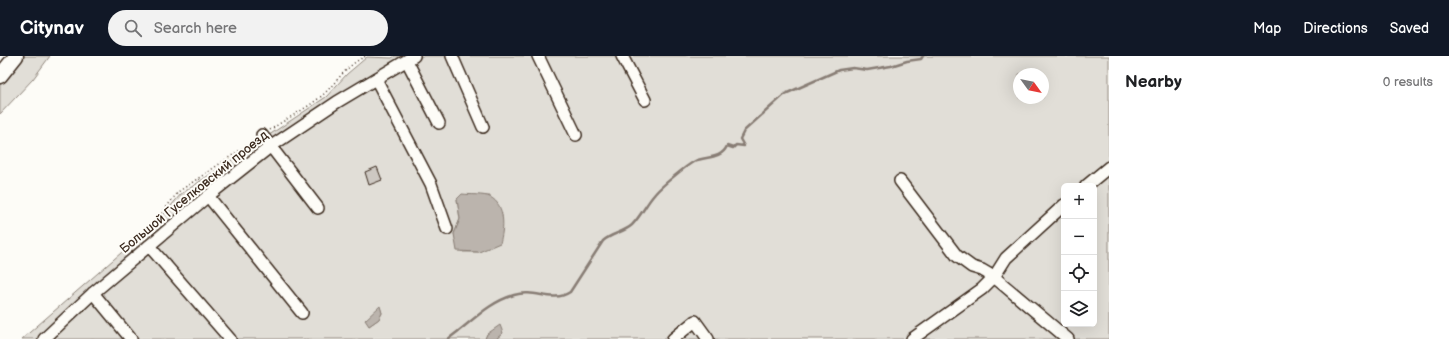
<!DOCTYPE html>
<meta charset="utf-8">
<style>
body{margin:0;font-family:"Balsamiq Sans",sans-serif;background:#f2f2f2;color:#202124}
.controls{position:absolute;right:12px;bottom:12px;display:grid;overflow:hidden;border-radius:6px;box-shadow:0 4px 16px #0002}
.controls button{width:36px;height:36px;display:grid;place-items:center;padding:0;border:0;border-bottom:1px solid #e0e0e0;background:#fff;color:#202124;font:20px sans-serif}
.compass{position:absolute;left:1013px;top:12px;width:36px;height:36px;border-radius:50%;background:#fff;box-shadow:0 4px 16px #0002;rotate:123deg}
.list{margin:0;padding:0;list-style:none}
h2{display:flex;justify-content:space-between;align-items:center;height:52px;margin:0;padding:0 16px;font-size:17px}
h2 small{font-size:13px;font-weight:400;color:#757577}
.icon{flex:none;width:22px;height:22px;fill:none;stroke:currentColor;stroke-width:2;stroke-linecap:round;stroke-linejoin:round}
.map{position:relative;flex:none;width:1109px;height:283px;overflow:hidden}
header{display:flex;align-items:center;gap:24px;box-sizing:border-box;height:56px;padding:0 20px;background:#111827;color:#fff}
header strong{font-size:19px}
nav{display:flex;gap:22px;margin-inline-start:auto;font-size:14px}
.search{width:280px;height:36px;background:#f2f2f2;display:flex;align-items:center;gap:10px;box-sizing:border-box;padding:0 14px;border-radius:22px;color:#757577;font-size:15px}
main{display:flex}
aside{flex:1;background:#fff}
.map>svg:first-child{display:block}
.green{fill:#e1ded7;stroke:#8e847a;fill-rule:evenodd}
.water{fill:#bbb4ad;stroke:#887d74}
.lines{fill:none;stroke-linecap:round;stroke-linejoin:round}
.stream{stroke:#887d74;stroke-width:2.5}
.building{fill:#cdc8c2;stroke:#3b2a1e}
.minor-casing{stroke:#3b2a1e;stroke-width:14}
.major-casing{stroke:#3b2a1e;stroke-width:17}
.path{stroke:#3b2a1e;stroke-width:1.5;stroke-dasharray:1 3;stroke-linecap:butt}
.minor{stroke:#fdfcf7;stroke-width:11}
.major{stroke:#fdfcf7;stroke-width:14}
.labels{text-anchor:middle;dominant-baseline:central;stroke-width:4;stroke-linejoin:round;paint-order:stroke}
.street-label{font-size:13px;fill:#3b2a1e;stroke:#fdfcf7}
</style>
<header>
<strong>Citynav</strong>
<div class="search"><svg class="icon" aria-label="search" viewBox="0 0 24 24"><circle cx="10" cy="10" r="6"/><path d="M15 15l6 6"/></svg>Search here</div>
<nav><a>Map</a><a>Directions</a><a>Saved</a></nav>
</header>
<main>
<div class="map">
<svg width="1109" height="283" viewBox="0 0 1109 283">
<rect width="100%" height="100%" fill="#fdfcf7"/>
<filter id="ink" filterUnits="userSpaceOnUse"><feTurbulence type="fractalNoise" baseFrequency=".025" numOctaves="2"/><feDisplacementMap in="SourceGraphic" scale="8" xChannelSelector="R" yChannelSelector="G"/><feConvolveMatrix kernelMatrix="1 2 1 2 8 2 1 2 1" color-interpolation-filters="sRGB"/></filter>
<g filter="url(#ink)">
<g class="green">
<path d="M24,0H50L33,23L0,58V29Z"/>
<path d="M395,0H410L340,37L41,283H22L159,164L181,138L326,41L347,18L367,1L392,2Z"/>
<path d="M418,0H1109V283H496L503,277L487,278L485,283H50L101,234L270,96ZM1019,18H1043V42H1019ZM1064,130H1094V268H1064ZM478,140H490L479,196H463L454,178L460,163L457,143ZM380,251L382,257L379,263L369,270L371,260Z"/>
</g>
<g class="water">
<path d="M462,138C470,139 484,138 490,141C506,149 504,173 500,187L479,196L457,195L454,178L460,163L457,143Z"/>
<path d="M380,250L382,257L379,263L369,270L365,264Z"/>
<path d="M500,269L503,277L496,283H485L487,278Z"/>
</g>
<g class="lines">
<path class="stream" d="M448,283C471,267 487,247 514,239C536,232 552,248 570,236L603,185C612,177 623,177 632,169C641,160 646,148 654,139C659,132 687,109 695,105C705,100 721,104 727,90L733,92L736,89L744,90L740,83L744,75L785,38L839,14L853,12L867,14L891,10L907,5L921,3L923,0"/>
</g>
<path class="building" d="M377,111L382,124L369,129L365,116Z"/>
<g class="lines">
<defs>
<g id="minor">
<path d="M452,0L483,71"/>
<path d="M538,0L576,79"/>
<path d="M622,0L645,44"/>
<path d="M407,5L439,67"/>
<path d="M376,23L431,128L447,173"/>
<path d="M262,79L318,152"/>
<path d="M900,125L957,200L972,211L982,214L994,221L1068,283"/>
<path d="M1086,130L1109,111"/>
<path d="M208,140L302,257"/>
<path d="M149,190L230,283"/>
<path d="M93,237L131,283"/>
<path d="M44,283L93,237L208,140L270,91L337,46L414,0"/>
<path d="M673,283L695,265L708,283"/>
<path d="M912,283L982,233L994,221L1006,202L1064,149"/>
</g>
<path id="major" d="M0,20L16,0"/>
</defs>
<use href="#minor" class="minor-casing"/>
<use href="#major" class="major-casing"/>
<g class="path">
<path d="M270,74C287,62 310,51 325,37C338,24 348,8 366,0"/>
<path d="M199,123L204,132"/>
<path d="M133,191L131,184L156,165L178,136L255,84"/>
</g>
<use href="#minor" class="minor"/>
<use href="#major" class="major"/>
</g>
</g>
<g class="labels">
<g class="street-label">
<text transform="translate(194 136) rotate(-39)">Большой Гуселковский проезд</text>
</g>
</g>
</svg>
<div class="controls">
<button>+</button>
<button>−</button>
<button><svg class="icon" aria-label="locate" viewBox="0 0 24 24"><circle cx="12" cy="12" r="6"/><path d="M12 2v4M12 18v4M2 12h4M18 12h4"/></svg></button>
<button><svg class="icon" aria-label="layers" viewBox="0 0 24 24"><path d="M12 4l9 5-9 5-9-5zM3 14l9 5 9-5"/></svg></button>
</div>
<svg class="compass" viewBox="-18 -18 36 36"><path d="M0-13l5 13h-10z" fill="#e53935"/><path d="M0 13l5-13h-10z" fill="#757577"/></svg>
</div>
<aside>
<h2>Nearby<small>0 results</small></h2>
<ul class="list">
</ul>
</aside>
</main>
